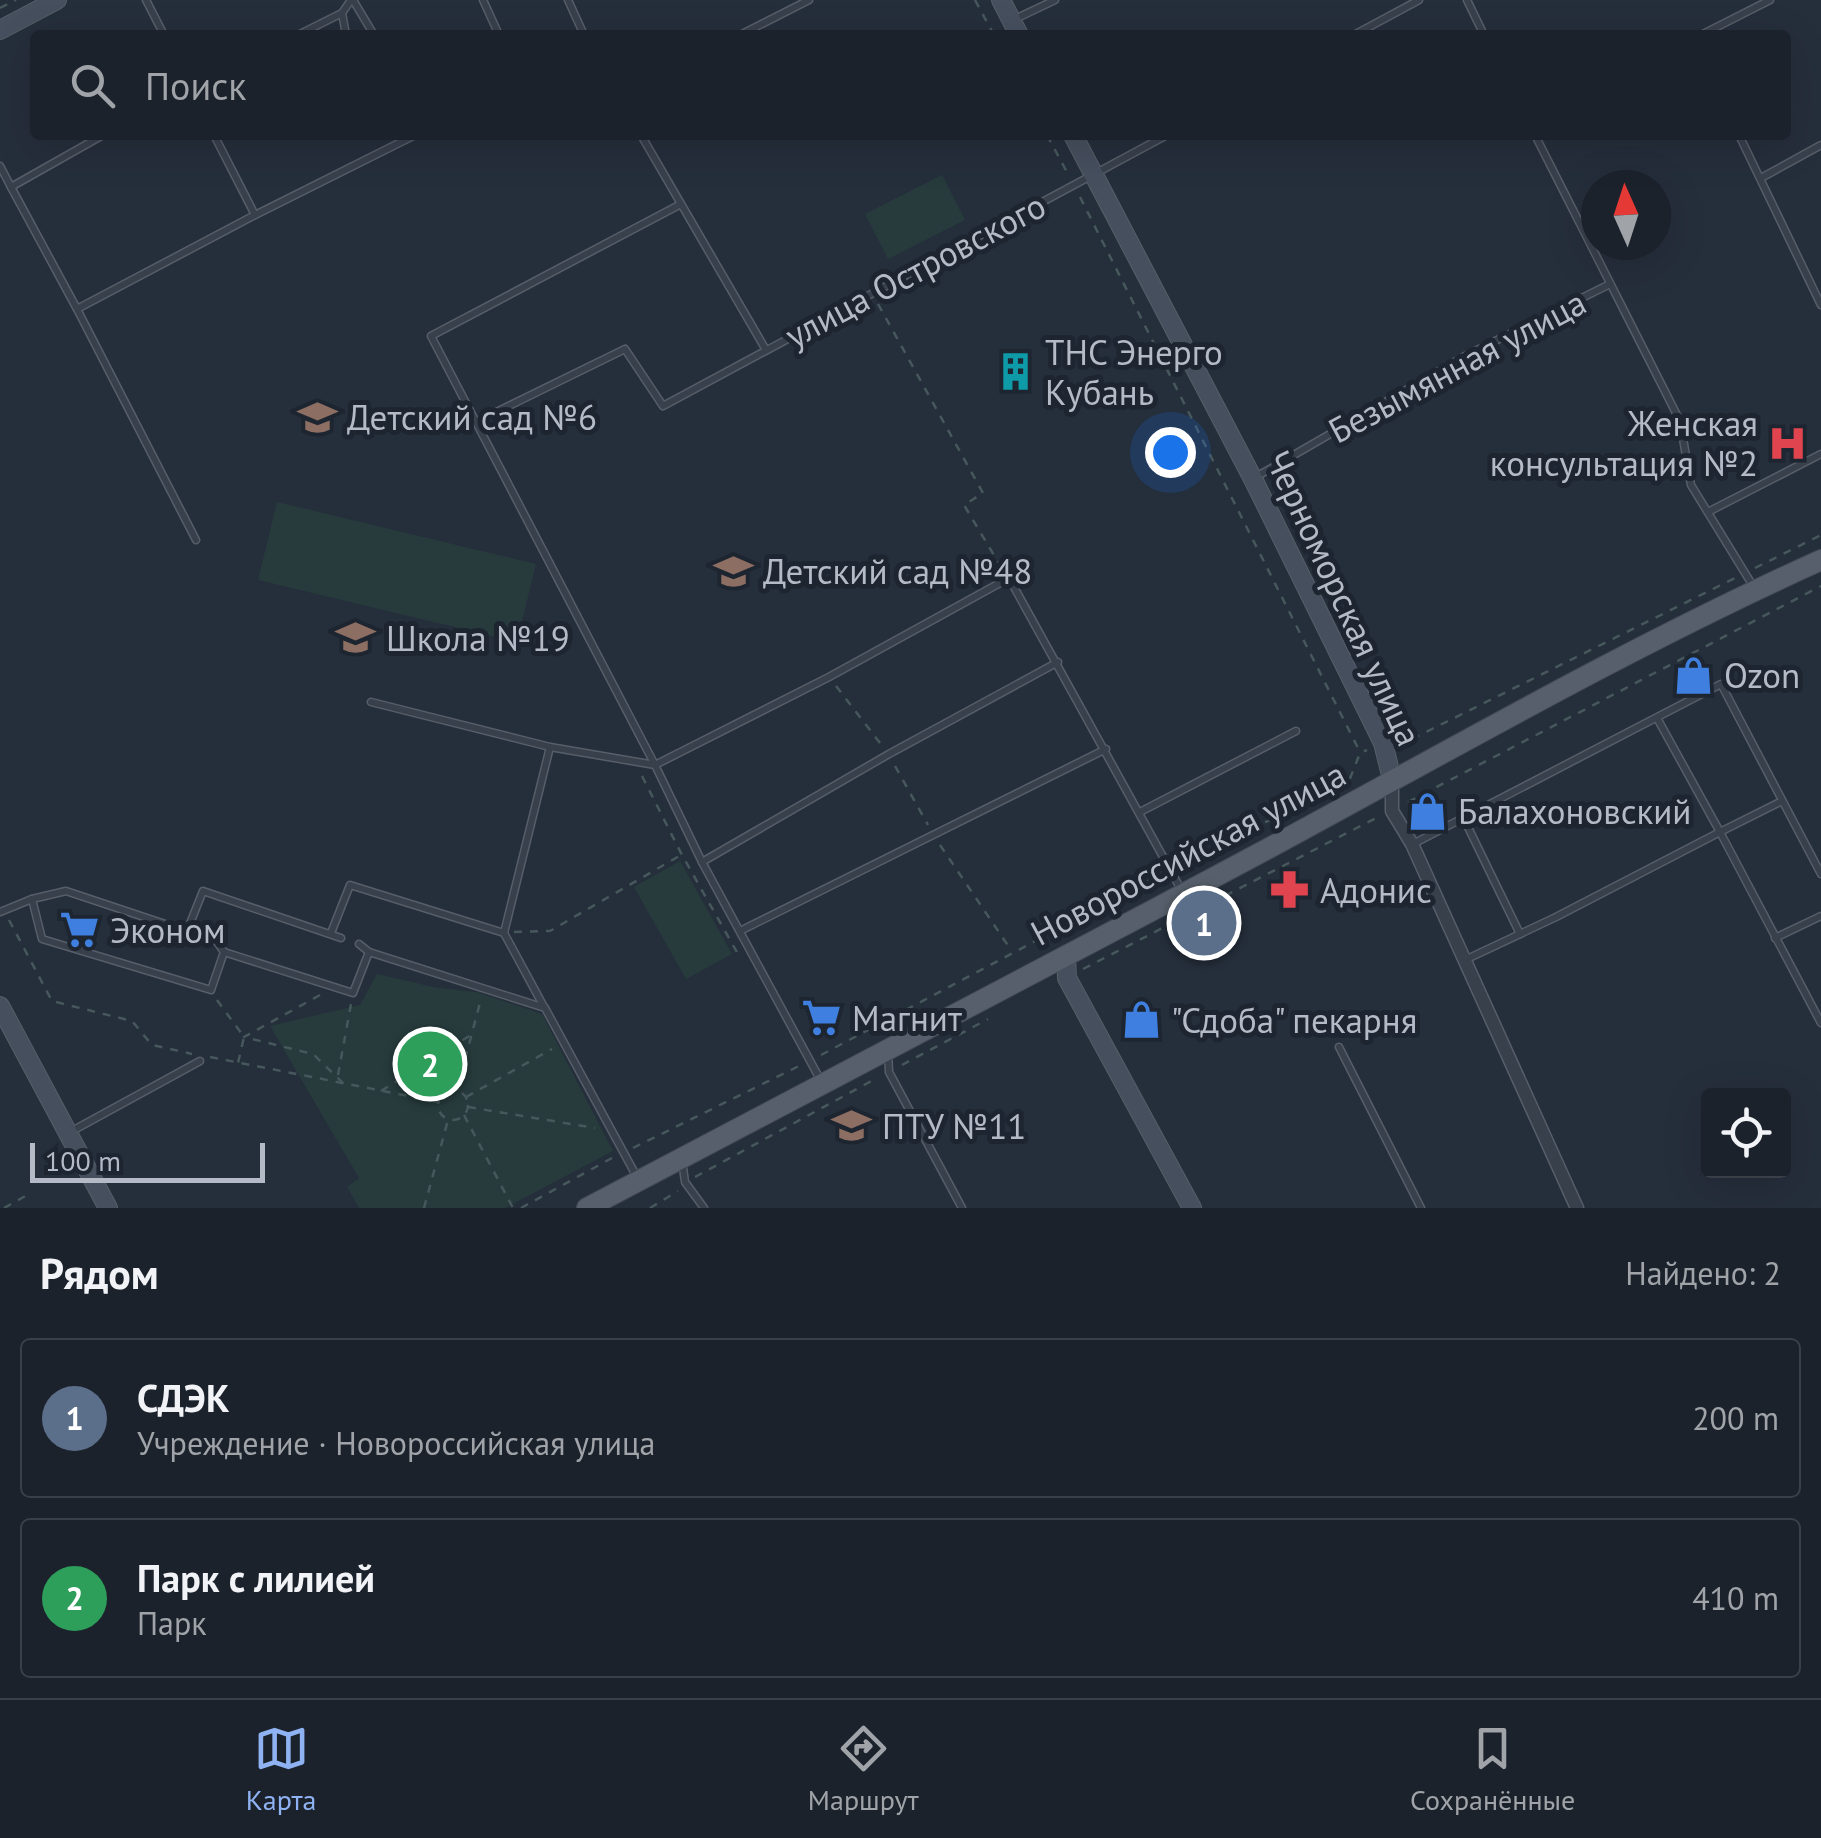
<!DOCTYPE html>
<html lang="ru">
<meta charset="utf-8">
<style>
body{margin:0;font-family:"PT Sans",sans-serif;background:#292f38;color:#f1f3f6}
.controls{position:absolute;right:30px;bottom:30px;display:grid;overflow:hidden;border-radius:10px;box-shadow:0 10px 40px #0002}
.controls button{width:90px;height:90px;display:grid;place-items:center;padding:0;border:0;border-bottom:2px solid #3a3f48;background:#1c222c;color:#f1f3f6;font:50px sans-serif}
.compass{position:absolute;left:1581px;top:170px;width:90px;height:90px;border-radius:50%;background:#1c222c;box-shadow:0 10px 40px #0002;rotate:357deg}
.scale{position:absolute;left:30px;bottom:25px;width:235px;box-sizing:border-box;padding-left:10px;border:5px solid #b4bbc7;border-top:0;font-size:28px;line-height:35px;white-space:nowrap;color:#b4bbc7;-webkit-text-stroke:8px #1d2530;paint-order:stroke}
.you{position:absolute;left:1170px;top:452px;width:35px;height:35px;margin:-25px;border:8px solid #fff;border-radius:50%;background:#1a73e8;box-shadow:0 0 0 15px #1a73e833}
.badge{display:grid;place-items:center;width:65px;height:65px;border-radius:50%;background:#8eb2f2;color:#fff;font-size:32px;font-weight:700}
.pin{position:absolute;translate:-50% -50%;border:5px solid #fff;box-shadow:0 2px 10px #0006}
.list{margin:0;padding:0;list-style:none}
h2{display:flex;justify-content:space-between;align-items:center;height:130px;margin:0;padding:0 40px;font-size:42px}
h2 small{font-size:32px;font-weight:400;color:#a0a4a9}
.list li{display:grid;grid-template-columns:65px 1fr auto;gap:30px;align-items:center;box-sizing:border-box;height:160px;margin:0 20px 20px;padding:0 20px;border:2px solid #3a3f48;border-radius:10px}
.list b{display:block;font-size:38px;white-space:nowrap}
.list p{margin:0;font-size:32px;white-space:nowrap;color:#a0a4a9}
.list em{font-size:32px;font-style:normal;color:#a0a4a9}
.icon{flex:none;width:55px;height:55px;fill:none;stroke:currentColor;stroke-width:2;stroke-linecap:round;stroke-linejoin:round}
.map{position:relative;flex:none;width:1821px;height:1208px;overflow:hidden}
.search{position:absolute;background:#1c222c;box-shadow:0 10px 40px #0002;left:30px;right:30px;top:30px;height:110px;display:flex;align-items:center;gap:25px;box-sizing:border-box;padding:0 35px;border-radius:10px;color:#a0a4a9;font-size:38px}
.sheet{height:490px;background:#1c222c}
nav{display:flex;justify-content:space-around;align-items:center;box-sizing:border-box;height:140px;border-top:2px solid #3a3f48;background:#1c222c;font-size:28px;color:#a0a4a9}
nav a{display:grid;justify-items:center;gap:5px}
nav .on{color:#8eb2f2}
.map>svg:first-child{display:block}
.green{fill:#273b3d}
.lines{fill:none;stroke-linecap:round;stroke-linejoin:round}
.service-casing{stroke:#565e69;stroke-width:9}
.minor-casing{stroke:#565e69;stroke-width:15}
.secondary-casing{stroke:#565e69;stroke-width:20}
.primary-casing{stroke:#414954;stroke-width:22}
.path{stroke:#46585b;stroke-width:2.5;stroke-dasharray:8 8;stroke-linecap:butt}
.service{stroke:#38404c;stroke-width:6}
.minor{stroke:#38404c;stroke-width:12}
.secondary{stroke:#464f5e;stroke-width:18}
.primary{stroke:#565f6b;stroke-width:20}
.labels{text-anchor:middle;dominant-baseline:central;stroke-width:10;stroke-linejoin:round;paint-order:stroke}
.street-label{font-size:35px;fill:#b4bbc7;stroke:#1d2530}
.poi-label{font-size:35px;fill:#b4bbc7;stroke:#1d2530;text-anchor:start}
</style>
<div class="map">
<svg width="1821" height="1208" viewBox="0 0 1821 1208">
<rect width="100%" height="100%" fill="#252e3b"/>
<g class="green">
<path d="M942,175L965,220L888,259L865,214Z"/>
<path d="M277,502L536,564L517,642L258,580Z"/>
<path d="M680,861L732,954L686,979L634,887Z"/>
<path d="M377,974L438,988L477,992L542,1014L613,1151L505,1208H359L347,1187L359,1178L270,1026L360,1005Z"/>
</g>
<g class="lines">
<defs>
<g id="service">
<path d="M146,0L164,35"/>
<path d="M353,0L374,35"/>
<path d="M483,0L499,35"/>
<path d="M568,0L584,35"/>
<path d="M1467,0L1484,35"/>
<path d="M342,13L346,35"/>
<path d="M1013,20L1055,0"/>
<path d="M298,35L342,13L351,0"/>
<path d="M740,35L809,0"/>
<path d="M1354,35L1419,0"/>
<path d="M1701,35L1770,0"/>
<path d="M214,135L255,215L415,135"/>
<path d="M641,135L766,350"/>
<path d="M1535,135L1680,421L1691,485L1753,586"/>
<path d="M1739,135L1821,305"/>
<path d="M0,166L11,187L103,135"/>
<path d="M1761,178L1821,145"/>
<path d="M11,187L77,309L255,215"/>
<path d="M681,204L431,336L655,765L829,677L1009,578L1183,893"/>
<path d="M77,309L196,540"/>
<path d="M476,422L625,349L663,406L1167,135"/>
<path d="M1254,478L1465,356L1610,284"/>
<path d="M1708,512L1821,454"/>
<path d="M371,702L550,747L504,933"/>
<path d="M550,747L655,765L702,862L821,1081"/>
<path d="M1782,801L1720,832L1821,1023"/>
<path d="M1140,812L1296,731"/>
<path d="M1464,819L1520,934"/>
<path d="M1413,844L1721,684L1821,874"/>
<path d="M702,862L889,754L1058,662"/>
<path d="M32,899L42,939L211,990L224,952L217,942"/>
<path d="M0,912L32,899L66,891L198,935"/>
<path d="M187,931L203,891L341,938"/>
<path d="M740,931L1106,749"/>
<path d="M331,933L350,885L504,933L544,1007"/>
<path d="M1775,938L1821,916"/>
<path d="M224,952L353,993L369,952L359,944"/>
<path d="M369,952L545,1008L638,1179"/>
<path d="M1467,959L1556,917L1720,832L1657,718"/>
<path d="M1339,1047L1421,1208"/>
<path d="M888,1052L889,1072L962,1208"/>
<path d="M72,1131L200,1061"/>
<path d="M682,1160L685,1182L704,1208"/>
</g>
<path id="minor" d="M1392,779V811L1412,844L1577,1208"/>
<g id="secondary">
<path d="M1001,0L1019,35"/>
<path d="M0,30L57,0"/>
<path d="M1073,135L1253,479L1383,743L1392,779"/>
<path d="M1066,955L1067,978L1192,1208"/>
<path d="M0,1006L108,1208"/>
</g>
<path id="primary" d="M587,1208C815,1087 1044,969 1271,847C1452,749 1633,645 1821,560"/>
</defs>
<use href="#service" class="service-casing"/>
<use href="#minor" class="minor-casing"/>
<use href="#secondary" class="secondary-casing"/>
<use href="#primary" class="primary-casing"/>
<g class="path">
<path d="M975,0L994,35"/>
<path d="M0,8L16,0"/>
<path d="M1047,135L1069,176"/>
<path d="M1080,197L1360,752"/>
<path d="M878,304L983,493L964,505L1001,567"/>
<path d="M1755,568L1821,535"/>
<path d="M836,686L880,743"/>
<path d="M1397,736L1405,732L1418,736L1735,578"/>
<path d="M895,766L928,825"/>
<path d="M642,776L682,855L738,954"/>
<path d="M1408,802L1821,586"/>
<path d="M940,845L1011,950"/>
<path d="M1179,865L1349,781L1360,753L1367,750"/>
<path d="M9,920L52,1001L132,1021L152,1045L192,1054"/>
<path d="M514,932L550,931L681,855"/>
<path d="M1083,969L1378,817"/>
<path d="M320,995L244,1037L313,1054L344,1084"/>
<path d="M217,1000L244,1037L238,1063"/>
<path d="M821,1055L1158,876"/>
<path d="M210,1057L439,1102"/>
<path d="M902,1065L988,1019"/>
<path d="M338,1075L351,1004"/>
<path d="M457,1090L481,999"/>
<circle cx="453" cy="1105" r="15"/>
<path d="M381,1091L471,1035"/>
<path d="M466,1097L552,1049"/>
<path d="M468,1107L595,1128"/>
<path d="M464,1115L513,1208"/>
<path d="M633,1148L801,1065"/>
<path d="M695,1177L877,1078"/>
<path d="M4,1208L29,1194"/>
<path d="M424,1208L448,1120"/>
<path d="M521,1208L612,1158"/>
<path d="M650,1208L678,1191"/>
</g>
<use href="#service" class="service"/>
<use href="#minor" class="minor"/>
<use href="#secondary" class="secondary"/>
<use href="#primary" class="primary"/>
</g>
<defs>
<symbol id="building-bare" viewBox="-9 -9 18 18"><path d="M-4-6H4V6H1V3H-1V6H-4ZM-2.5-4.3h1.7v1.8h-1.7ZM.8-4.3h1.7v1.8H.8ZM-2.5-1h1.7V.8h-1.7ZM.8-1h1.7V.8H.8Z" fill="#0f9aa8" stroke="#1d2530" stroke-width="2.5" paint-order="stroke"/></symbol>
<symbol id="school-bare" viewBox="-9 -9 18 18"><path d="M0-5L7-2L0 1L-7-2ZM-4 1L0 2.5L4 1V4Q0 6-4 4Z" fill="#8d6e63" stroke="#1d2530" stroke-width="2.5" paint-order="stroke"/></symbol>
<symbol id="hospital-bare" viewBox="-9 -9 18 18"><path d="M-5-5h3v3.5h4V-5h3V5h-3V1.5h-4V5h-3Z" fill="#e0444e" stroke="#1d2530" stroke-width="2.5" paint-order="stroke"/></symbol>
<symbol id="shop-bare" viewBox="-9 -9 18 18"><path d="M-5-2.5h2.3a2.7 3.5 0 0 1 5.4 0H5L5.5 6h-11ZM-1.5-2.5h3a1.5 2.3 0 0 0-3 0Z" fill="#3f7fe0" stroke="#1d2530" stroke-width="2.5" paint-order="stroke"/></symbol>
<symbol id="pharmacy-bare" viewBox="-9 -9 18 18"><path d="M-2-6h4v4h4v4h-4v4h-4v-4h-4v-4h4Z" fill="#e0444e" stroke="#1d2530" stroke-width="2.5" paint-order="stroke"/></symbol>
<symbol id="supermarket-bare" viewBox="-9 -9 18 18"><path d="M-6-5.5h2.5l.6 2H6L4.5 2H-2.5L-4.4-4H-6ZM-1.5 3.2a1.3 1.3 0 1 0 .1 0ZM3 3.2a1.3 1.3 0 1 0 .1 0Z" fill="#3f7fe0" stroke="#1d2530" stroke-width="2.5" paint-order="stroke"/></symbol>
</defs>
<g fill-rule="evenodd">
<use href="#building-bare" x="988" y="344" width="55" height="55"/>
<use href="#school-bare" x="290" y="390" width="55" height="55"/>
<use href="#hospital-bare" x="1760" y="416" width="55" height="55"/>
<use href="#school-bare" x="706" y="544" width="55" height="55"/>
<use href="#school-bare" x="328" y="610" width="55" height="55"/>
<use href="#shop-bare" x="1666" y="648" width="55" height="55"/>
<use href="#shop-bare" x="1400" y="784" width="55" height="55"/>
<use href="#pharmacy-bare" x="1262" y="862" width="55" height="55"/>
<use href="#supermarket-bare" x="52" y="902" width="55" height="55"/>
<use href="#supermarket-bare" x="794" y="990" width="55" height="55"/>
<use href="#shop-bare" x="1114" y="992" width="55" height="55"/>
<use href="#school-bare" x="824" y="1098" width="55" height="55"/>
</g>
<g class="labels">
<g class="street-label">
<text transform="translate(915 270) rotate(-28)">улица Островского</text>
<text transform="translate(1457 366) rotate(-28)">Безымянная улица</text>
<text transform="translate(1344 598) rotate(65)">Черноморская улица</text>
<text transform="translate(1188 853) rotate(-28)">Новороссийская улица</text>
</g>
<g class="poi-label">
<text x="1045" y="352">ТНС Энерго<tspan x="1045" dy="40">Кубань</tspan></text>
<text x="347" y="417">Детский сад №6</text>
<text x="1758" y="423" text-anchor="end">Женская<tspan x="1758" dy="40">консультация №2</tspan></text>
<text x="763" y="571">Детский сад №48</text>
<text x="386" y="638">Школа №19</text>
<text x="1724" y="675">Ozon</text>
<text x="1458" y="811">Балахоновский</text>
<text x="1320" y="890">Адонис</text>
<text x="110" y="930">Эконом</text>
<text x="852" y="1018">Магнит</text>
<text x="1171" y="1020">"Сдоба" пекарня</text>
<text x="882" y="1126">ПТУ №11</text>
</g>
</g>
</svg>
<div class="controls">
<button><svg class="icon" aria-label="locate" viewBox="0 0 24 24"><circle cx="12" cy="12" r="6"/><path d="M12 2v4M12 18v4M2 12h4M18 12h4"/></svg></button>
</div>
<svg class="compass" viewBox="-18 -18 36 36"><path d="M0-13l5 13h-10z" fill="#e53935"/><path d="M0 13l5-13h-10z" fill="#a0a4a9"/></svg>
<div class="scale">100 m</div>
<div class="you"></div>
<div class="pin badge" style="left:1204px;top:923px;background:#5c6f8a">1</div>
<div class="pin badge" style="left:430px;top:1064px;background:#2e9e5b">2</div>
<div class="search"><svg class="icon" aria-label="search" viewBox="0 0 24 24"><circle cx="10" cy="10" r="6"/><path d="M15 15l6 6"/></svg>Поиск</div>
</div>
<section class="sheet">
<h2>Рядом<small>Найдено: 2</small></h2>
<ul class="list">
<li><span class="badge" style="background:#5c6f8a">1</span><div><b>СДЭК</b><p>Учреждение · Новороссийская улица</p></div><em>200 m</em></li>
<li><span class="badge" style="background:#2e9e5b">2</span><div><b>Парк с лилией</b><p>Парк</p></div><em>410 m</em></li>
</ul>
</section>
<nav>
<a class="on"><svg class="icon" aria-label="map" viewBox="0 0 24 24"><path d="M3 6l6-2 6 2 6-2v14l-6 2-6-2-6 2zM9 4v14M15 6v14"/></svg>Карта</a>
<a><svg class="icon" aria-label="directions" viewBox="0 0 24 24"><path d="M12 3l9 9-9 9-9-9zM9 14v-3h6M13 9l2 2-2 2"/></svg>Маршрут</a>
<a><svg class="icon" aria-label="saved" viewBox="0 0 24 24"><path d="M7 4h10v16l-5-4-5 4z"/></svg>Сохранённые</a>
</nav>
